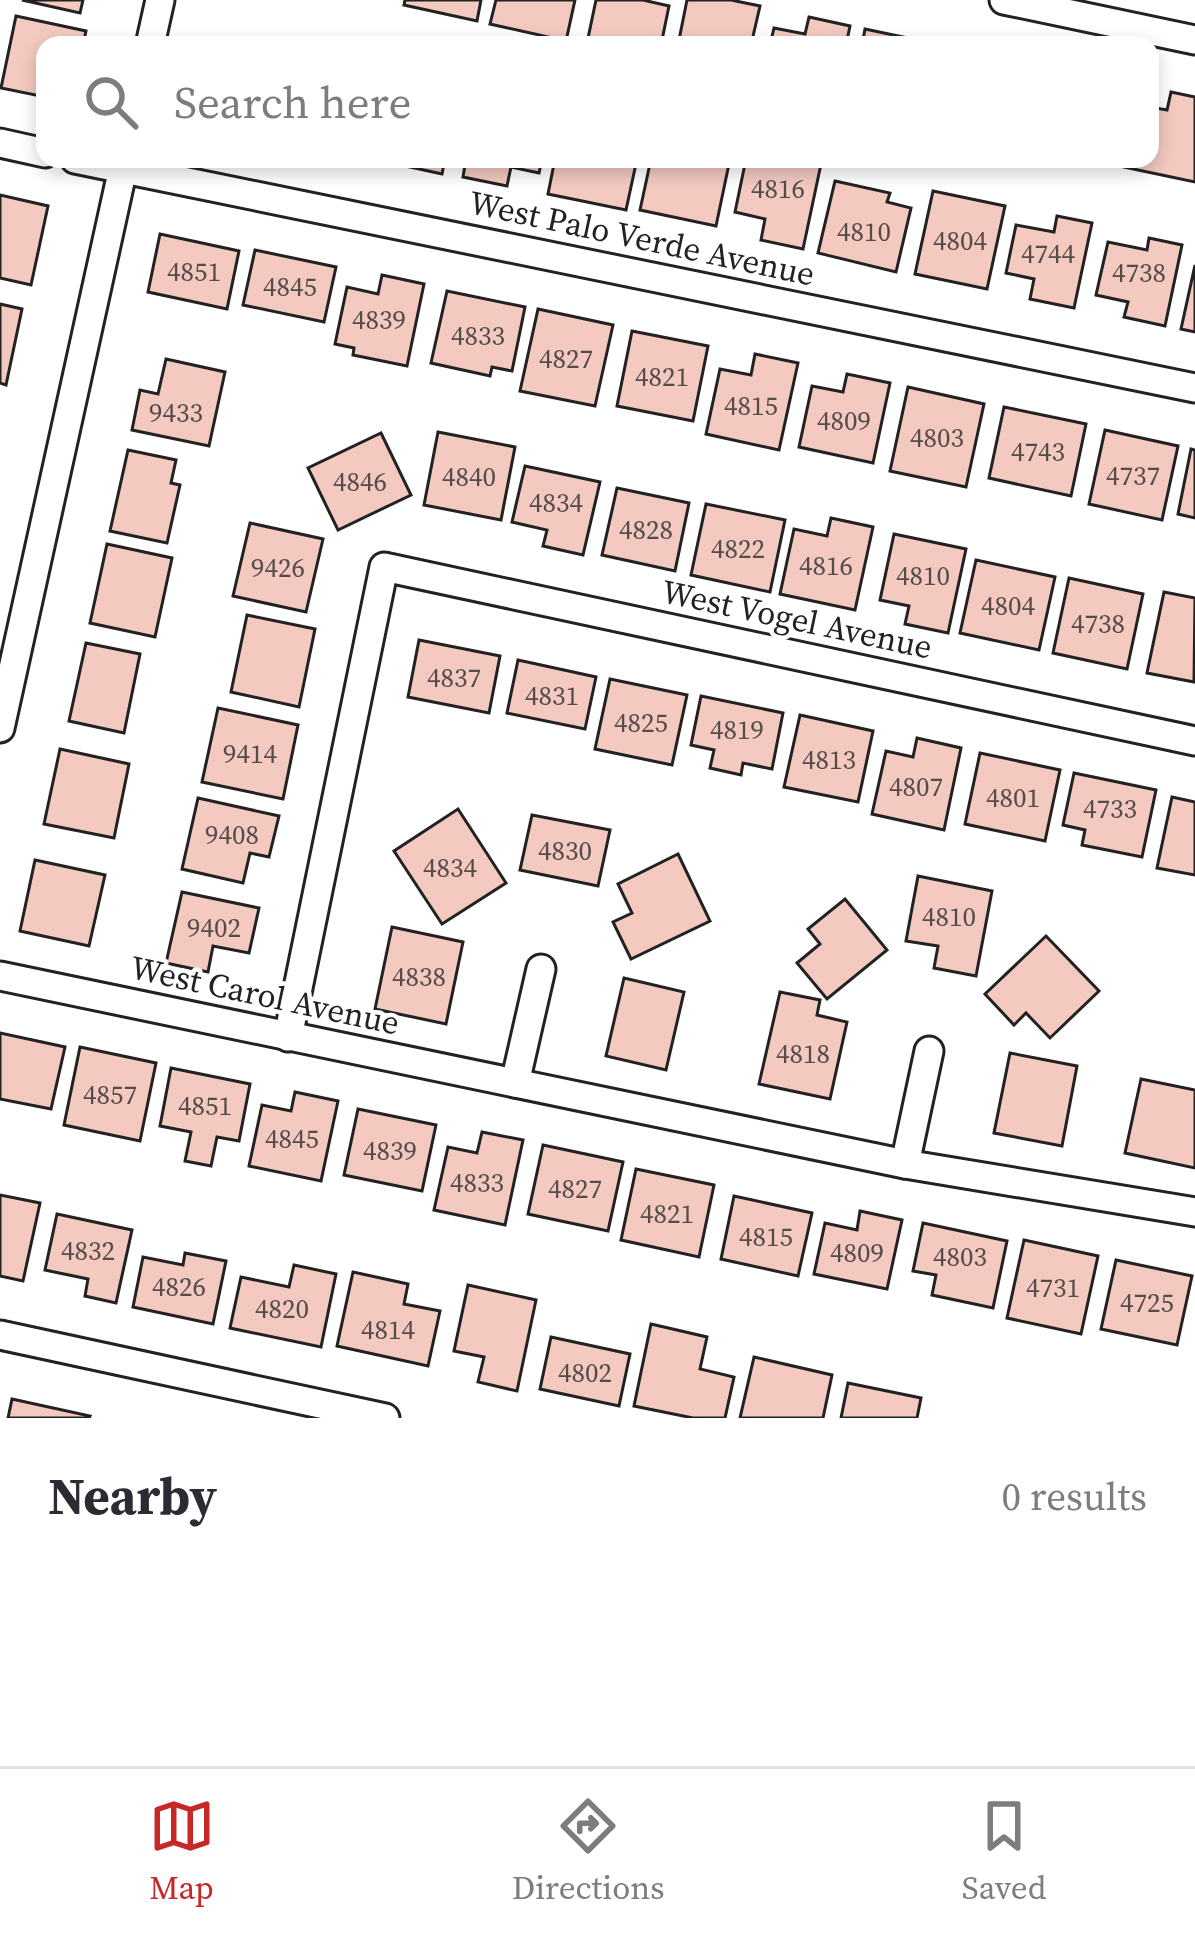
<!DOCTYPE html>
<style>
body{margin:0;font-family:"Source Serif 4",serif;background:#f2f2f3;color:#2b2b33}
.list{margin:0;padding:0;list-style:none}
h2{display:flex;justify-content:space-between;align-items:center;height:156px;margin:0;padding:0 48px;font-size:51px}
h2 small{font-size:39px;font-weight:400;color:#7c7c81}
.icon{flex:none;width:66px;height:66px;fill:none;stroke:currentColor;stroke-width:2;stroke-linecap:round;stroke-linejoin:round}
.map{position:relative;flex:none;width:1195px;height:1418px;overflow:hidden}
.search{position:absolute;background:#fff;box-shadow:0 6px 18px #0003;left:36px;right:36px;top:36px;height:132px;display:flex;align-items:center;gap:30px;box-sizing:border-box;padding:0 42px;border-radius:24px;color:#7c7c81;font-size:45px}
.sheet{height:348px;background:#fff}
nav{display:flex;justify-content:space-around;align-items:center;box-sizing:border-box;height:168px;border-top:3px solid #e1e1e2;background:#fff;font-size:33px;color:#7c7c81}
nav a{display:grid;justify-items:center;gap:6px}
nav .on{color:#c62828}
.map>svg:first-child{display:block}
.building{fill:#f3c9c0;stroke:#222;stroke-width:3}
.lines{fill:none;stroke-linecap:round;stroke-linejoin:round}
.minor-casing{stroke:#222;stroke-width:33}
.minor{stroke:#fff;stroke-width:27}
.labels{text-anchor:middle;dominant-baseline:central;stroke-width:9;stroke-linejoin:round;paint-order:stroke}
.number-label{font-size:27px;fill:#564c4a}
.street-label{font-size:33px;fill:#222;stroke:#fff}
</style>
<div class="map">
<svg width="1195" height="1418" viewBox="0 0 1195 1418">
<rect width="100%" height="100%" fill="#fff"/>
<g class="building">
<path d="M22,0H83L80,13Z"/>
<path d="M405,0H481L477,21L404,5Z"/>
<path d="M496,0H575L566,41L490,24Z"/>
<path d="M596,0H643L669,6L661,45L587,43Z"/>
<path d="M687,0H731L760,6L751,45H678Z"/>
<path d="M16,16L86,31L83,45H45V97L1,88Z"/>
<path d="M809,17L850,26L846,45H770L774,28L805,34Z"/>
<path d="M865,29L941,45H862Z"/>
<path d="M1171,92L1195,97V182L1124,167L1125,159H1150V107L1167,110Z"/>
<path d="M402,159H445L442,174L401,165Z"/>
<path d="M466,159H542L539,173L511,167L507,186L463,177Z"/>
<path d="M555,159H637L626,210L548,194Z"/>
<path d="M651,159H730L716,226L640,210Z"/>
<path d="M746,159H798L821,164L803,249L761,240L765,219L735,212Z"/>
<path d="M835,181L890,193L887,202L911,208L896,272L818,253Z"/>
<path d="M933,191L1005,206L987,289L915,274Z"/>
<path d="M0,195L48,206L31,285L0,278Z"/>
<path d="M1057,216L1092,223L1074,308L1030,299L1034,279L1006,273L1016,225L1054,232Z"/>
<path d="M160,234L239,251L227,309L148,292Z"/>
<path d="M1149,238L1182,245L1165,326L1124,317L1128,302L1096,295L1108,242L1147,250Z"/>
<path d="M255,250L336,267L324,322L243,305Z"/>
<path d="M1195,265V332L1181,329Z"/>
<path d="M382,275L424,284L407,366L353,355L354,348L335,344L347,287L378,294Z"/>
<path d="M447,291L525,307L512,371L492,367L490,376L431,363Z"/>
<path d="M0,304L22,309L6,385L0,383Z"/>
<path d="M538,309L613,325L595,406L520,391Z"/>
<path d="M632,331L708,346L693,421L617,406Z"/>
<path d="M755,354L798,363L779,450L706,434L720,369L751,375Z"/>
<path d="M166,359L225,372L209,446L132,430L140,390L158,394Z"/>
<path d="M847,374L890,383L873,463L799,447L812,386L843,392Z"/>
<path d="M908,387L984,404L966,487L890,471Z"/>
<path d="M1004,407L1086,424L1071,496L989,478Z"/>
<path d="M1105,430L1178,446L1162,520L1089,504Z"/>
<path d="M438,432L515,447L501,520L424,505Z"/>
<path d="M381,433L411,495L338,530L308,468Z"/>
<path d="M1191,449L1195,450V518L1178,514Z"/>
<path d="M128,450L176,460L171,483L180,485L167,543L110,531Z"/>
<path d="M525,466L600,482L583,555L543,546L547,530L512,522Z"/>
<path d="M617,488L689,503L675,571L602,555Z"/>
<path d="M706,504L785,520L770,592L691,575Z"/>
<path d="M831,518L873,527L855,610L780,594L794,529L827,536Z"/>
<path d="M250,523L323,539L306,612L233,596Z"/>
<path d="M894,534L966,549L948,633L905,624L909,606L880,600Z"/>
<path d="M107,544L172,558L155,637L90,623Z"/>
<path d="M976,560L1055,577L1039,650L960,633Z"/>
<path d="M1069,578L1143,594L1127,669L1053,653Z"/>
<path d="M1164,592L1195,598L1194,682L1147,673Z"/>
<path d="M247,615L315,629L299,707L231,692Z"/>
<path d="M419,640L500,656L489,713L408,697Z"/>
<path d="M86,643L140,654L124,733L69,721Z"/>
<path d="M518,660L596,677L585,729L507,713Z"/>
<path d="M610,679L687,695L672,765L595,749Z"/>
<path d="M701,696L783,713L772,769L743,763L741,775L710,768L714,750L691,745Z"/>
<path d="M218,708L298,725L283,799L202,782Z"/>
<path d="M800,715L873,731L858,802L784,787Z"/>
<path d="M917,738L961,748L944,830L872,814L886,751L913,757Z"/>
<path d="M60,749L129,764L114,838L44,824Z"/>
<path d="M980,753L1060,770L1045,841L965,824Z"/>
<path d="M1074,773L1156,790L1142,857L1082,845L1085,830L1063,825Z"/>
<path d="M1172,797L1195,802V875L1157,868Z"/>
<path d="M198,798L279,816L269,857L250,853L243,883L182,869Z"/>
<path d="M458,809L506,883L442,924L394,851Z"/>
<path d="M532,815L610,830L598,886L520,870Z"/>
<path d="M678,854L710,921L631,959L613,922L632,913L618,884Z"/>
<path d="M35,860L105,875L89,946L20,931Z"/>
<path d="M918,876L992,891L976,976L934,968L938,946L906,941Z"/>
<path d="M182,892L259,908L249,953L213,946L208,972L166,963Z"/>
<path d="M845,899L887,950L827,999L797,963L820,944L808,929Z"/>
<path d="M392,927L463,942L446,1024L375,1009Z"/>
<path d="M1046,936L1099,991L1050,1038L1026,1013L1014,1025L985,994Z"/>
<path d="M624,978L684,992L666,1070L606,1056Z"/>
<path d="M780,992L820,1000L817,1015L847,1022L830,1099L759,1084Z"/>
<path d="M0,1033L65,1047L51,1109L0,1099Z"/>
<path d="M80,1047L156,1063L140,1141L64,1125Z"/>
<path d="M1010,1053L1077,1066L1062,1146L994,1133Z"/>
<path d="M171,1068L250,1084L239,1141L217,1137L211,1166L185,1161L191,1132L160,1126Z"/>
<path d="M1141,1079L1195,1090V1168L1125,1153Z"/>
<path d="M295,1092L338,1101L321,1181L249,1166L262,1105L291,1111Z"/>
<path d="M358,1109L436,1125L422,1191L344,1175Z"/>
<path d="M482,1132L523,1140L505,1225L434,1210L448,1147L477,1153Z"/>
<path d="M543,1145L623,1162L608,1231L528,1214Z"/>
<path d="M636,1169L714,1185L699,1257L621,1240Z"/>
<path d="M0,1195L40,1203L23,1281L0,1276Z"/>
<path d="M734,1196L812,1213L798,1276L721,1259Z"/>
<path d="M860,1211L902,1220L887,1289L814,1274L825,1223L857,1230Z"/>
<path d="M57,1214L132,1230L116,1303L85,1296L88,1279L45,1270Z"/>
<path d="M923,1223L1007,1241L993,1308L932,1295L936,1275L913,1271Z"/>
<path d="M1024,1240L1098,1256L1081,1334L1007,1318Z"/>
<path d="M185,1253L226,1261L213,1324L133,1307L143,1257L183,1265Z"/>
<path d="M1116,1260L1192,1276L1177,1345L1101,1329Z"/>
<path d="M294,1265L336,1274L321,1347L230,1328L241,1277L289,1287Z"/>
<path d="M353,1272L408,1284L404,1304L440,1311L428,1366L337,1346Z"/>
<path d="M468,1285L536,1300L517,1391L478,1382L484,1357L454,1351Z"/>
<path d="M651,1324L707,1337L700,1369L734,1377L725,1418H693L634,1406Z"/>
<path d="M551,1337L630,1354L619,1406L540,1389Z"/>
<path d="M754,1357L832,1375L823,1418H740Z"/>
<path d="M848,1383L921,1398L917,1418H841Z"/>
<path d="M12,1399L90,1416L89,1418H8Z"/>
</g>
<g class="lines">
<defs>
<g id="minor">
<path d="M1004,0L1195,40"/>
<path d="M150,45L160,0"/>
<path d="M0,143L45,153"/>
<path d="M75,159L1195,388"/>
<path d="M0,728L125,159"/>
<path d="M0,976L905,1164L1195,1212"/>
<path d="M288,1037L384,567L1195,741"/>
<path d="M515,1083L541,969"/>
<path d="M905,1164L929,1051"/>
<path d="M0,1335L385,1418"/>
</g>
</defs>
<use href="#minor" class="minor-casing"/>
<use href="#minor" class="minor"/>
</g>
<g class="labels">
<g class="number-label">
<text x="778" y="188">4816</text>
<text x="864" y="231">4810</text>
<text x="960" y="240">4804</text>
<text x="1048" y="253">4744</text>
<text x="194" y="271">4851</text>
<text x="1139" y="272">4738</text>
<text x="290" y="286">4845</text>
<text x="379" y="319">4839</text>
<text x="478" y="335">4833</text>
<text x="566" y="358">4827</text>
<text x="662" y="376">4821</text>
<text x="751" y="405">4815</text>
<text x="176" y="412">9433</text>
<text x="844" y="420">4809</text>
<text x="937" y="437">4803</text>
<text x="1038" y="451">4743</text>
<text x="1133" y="475">4737</text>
<text x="469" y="476">4840</text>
<text x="360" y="481">4846</text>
<text x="556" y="502">4834</text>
<text x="646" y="529">4828</text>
<text x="738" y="548">4822</text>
<text x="826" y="565">4816</text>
<text x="278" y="567">9426</text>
<text x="923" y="575">4810</text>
<text x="1008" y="605">4804</text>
<text x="1098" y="623">4738</text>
<text x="454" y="677">4837</text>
<text x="552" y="695">4831</text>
<text x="641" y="722">4825</text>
<text x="737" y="729">4819</text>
<text x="250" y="753">9414</text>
<text x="829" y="759">4813</text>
<text x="916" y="786">4807</text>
<text x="1013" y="797">4801</text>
<text x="1110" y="808">4733</text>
<text x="232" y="834">9408</text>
<text x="565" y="850">4830</text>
<text x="450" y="867">4834</text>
<text x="949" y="916">4810</text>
<text x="214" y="927">9402</text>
<text x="419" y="976">4838</text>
<text x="803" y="1053">4818</text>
<text x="110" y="1094">4857</text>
<text x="205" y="1105">4851</text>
<text x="292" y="1138">4845</text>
<text x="390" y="1150">4839</text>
<text x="477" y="1182">4833</text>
<text x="575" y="1188">4827</text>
<text x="667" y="1213">4821</text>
<text x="766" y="1236">4815</text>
<text x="88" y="1250">4832</text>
<text x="857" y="1252">4809</text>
<text x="960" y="1256">4803</text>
<text x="179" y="1286">4826</text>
<text x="1053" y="1287">4731</text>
<text x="1147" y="1302">4725</text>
<text x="282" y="1308">4820</text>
<text x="388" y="1329">4814</text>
<text x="585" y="1372">4802</text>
</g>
<g class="street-label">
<text transform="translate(642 238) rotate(12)">West Palo Verde Avenue</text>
<text transform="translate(797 619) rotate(12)">West Vogel Avenue</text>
<text transform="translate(265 995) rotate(12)">West Carol Avenue</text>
</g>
</g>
</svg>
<div class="search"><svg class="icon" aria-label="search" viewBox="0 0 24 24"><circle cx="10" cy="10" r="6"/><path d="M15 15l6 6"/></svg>Search here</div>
</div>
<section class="sheet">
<h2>Nearby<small>0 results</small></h2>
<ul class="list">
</ul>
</section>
<nav>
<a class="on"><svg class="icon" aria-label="map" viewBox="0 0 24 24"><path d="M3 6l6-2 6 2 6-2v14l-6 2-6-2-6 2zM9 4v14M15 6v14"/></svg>Map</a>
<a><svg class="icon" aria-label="directions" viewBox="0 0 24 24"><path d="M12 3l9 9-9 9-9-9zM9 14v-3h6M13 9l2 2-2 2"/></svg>Directions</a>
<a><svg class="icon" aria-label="saved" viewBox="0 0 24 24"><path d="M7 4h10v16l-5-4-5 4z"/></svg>Saved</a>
</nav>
